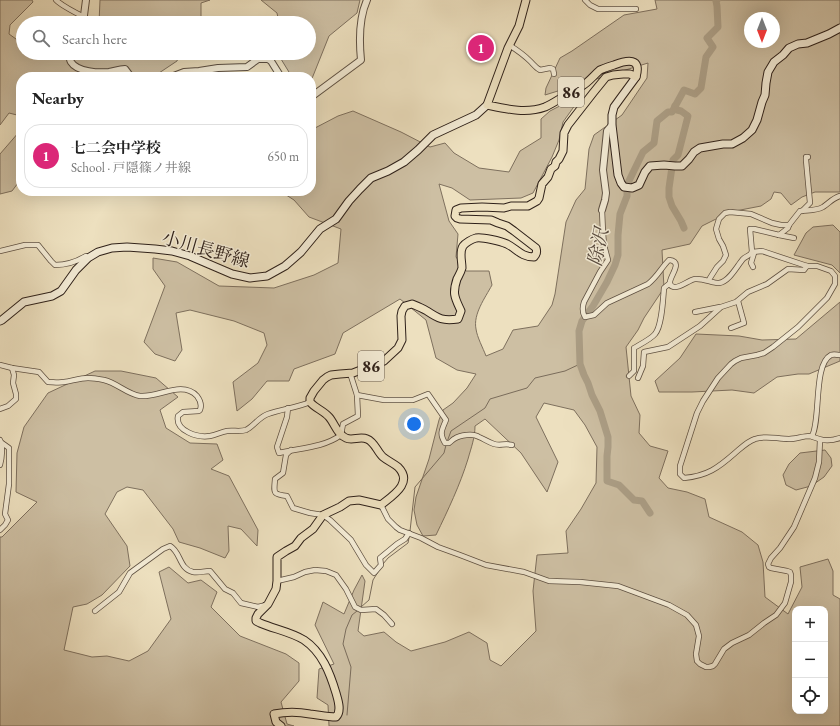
<!DOCTYPE html>
<meta charset="utf-8">
<style>
body{margin:0;font-family:"EB Garamond","Noto Serif JP",serif;background:#f2f2f2;color:#222}
.controls{position:absolute;right:12px;bottom:12px;display:grid;overflow:hidden;border-radius:8px;box-shadow:0 4px 16px #0002}
.controls button{width:36px;height:36px;display:grid;place-items:center;padding:0;border:0;border-bottom:1px solid #e0e0e0;background:#fff;color:#222;font:20px sans-serif}
.compass{position:absolute;left:744px;top:12px;width:36px;height:36px;border-radius:50%;background:#fff;box-shadow:0 4px 16px #0002;rotate:180deg}
.you{position:absolute;left:414px;top:424px;width:14px;height:14px;margin:-10px;border:3px solid #fff;border-radius:50%;background:#1a73e8;box-shadow:0 0 0 6px #1a73e833}
.badge{display:grid;place-items:center;width:26px;height:26px;border-radius:50%;background:#db2777;color:#fff;font-size:13px;font-weight:700}
.pin{position:absolute;translate:-50% -50%;border:2px solid #fff;box-shadow:0 1px 4px #0006}
.list{margin:0;padding:0;list-style:none}
h2{display:flex;justify-content:space-between;align-items:center;height:52px;margin:0;padding:0 16px;font-size:17px}
h2 small{font-size:13px;font-weight:400;color:#767676}
.list li{display:grid;grid-template-columns:26px 1fr auto;gap:12px;align-items:center;box-sizing:border-box;height:64px;margin:0 8px 8px;padding:0 8px;border:1px solid #e0e0e0;border-radius:16px}
.list b{display:block;font-size:15px;white-space:nowrap}
.list p{margin:0;font-size:13px;white-space:nowrap;color:#767676}
.list em{font-size:13px;font-style:normal;color:#767676}
.icon{flex:none;width:22px;height:22px;fill:none;stroke:currentColor;stroke-width:2;stroke-linecap:round;stroke-linejoin:round}
.map{position:relative;flex:none;width:840px;height:726px;overflow:hidden}
.search{position:absolute;background:#fff;box-shadow:0 4px 16px #0002;left:16px;top:16px;width:300px;height:44px;display:flex;align-items:center;gap:10px;box-sizing:border-box;padding:0 14px;border-radius:22px;color:#767676;font-size:15px}
.panel{position:absolute;background:#fff;box-shadow:0 4px 16px #0002;left:16px;top:72px;width:300px;height:124px;border-radius:16px}
.map>svg:first-child{display:block}
.green{fill:#cdbfa3;stroke:#7e705e;fill-rule:evenodd}
.lines{fill:none;stroke-linecap:round;stroke-linejoin:round}
.stream{stroke:#7a6c5b;stroke-width:1}
.river{stroke:#ac9f87;stroke-width:7}
.minor-casing{stroke:#5e5042;stroke-width:6}
.tertiary-casing{stroke:#5e5042;stroke-width:8}
.secondary-casing{stroke:#2e2019;stroke-width:9}
.primary-casing{stroke:#2e2019;stroke-width:9}
.minor{stroke:#f3ebd5;stroke-width:4.5}
.tertiary{stroke:#f3ebd5;stroke-width:6}
.secondary{stroke:#f3ebd5;stroke-width:7}
.primary{stroke:#ede0bf;stroke-width:7}
.labels{text-anchor:middle;dominant-baseline:central;stroke-width:3;stroke-linejoin:round;paint-order:stroke}
.shield{fill:#f3ebd5;stroke:#695d51;stroke-width:1}
.shield-label{font-size:17px;font-weight:bold;fill:#2e2019}
.street-label{font-size:18px;fill:#2e2019;stroke:#f3ebd5}
.water-label{font-size:19px;font-style:italic;fill:#5a4c40;stroke:#f3ebd5}
</style>
<div class="map">
<svg width="840" height="726" viewBox="0 0 840 726">
<rect width="100%" height="100%" fill="#ede0bf"/>
<filter id="stains"><feTurbulence type="fractalNoise" baseFrequency=".005" numOctaves="4"/><feColorMatrix values="0 0 0 0 .2 0 0 0 0 .09 0 0 0 0 .02 0 0 0 .5 -.17"/></filter>
<radialGradient id="worn" r=".72"><stop offset=".6" stop-color="#630" stop-opacity="0"/><stop offset="1" stop-color="#630" stop-opacity=".3"/></radialGradient>
<g class="green">
<path d="M0,0H32L33,2L10,25L9,34L23,44V53L76,54L77,53H180L177,61L153,77H21V116L9,113L0,125Z"/>
<path d="M100,0H210L201,3V16L195,23H99Z"/>
<path d="M261,0H360L357,13L329,36L311,81V77H292L281,59V53H309V23H279L277,13Z"/>
<path d="M655,0H840V192H815L802,197L791,205L781,193L774,192L771,199L761,206L730,212L702,226L690,244L662,250L664,288L644,318L638,330L626,347L631,396L640,415L639,433L650,446L668,451L659,478L668,488L687,492L705,499L709,517L742,532L758,545L763,562L765,597L788,614L802,587L800,567L828,559L833,571V595L840,599V726H329L328,705L317,698L319,669L334,664L315,625L323,602L344,614L354,590L362,575L365,581L358,631L364,636L384,632L396,642L411,651L445,642L469,632L487,643L490,660L501,666L536,631L533,591L537,555L568,553L566,531L581,509L596,483L597,447L585,425L574,410L544,403L536,417L558,462L547,492L521,453L485,419L475,426C475,438 471,448 468,459C460,485 448,510 436,535L423,536L417,525L414,510L416,497L429,459L439,420L443,410L453,403L467,388L476,374L457,370L436,358L426,320L400,299L343,333L335,354L294,369L289,381H267L252,399L237,411L233,382L258,363L267,345L264,333L234,321L190,310L176,313L182,350L175,361L155,354L144,342L165,286L153,269V258L177,262L219,286L274,288L314,275L338,263L341,229L309,217L294,200L280,191H311V128H315L338,116L353,111L401,132L430,147L445,143L454,153L479,168L509,172L520,151L541,138V119L550,111L583,94L563,122L559,140L552,157L533,193L521,198L470,200L452,188L439,184L449,221L458,234L456,257L466,271H489L492,285C485,298 473,314 476,329C477,337 483,348 486,356L503,349L513,330L538,326L552,305L555,294L566,222L576,200L585,189L589,149L594,135L622,115L647,78L648,63L545,95L546,88L560,58L572,51L624,15L657,9ZM750,18H774V42H750ZM795,609H825V711H795Z"/>
<path d="M21,128V179L12,191L0,194V154L19,132Z"/>
<path d="M833,225L840,232V273L832,265L794,255L806,233L813,227Z"/>
<path d="M840,302V361L809,374H798L777,377L754,393L732,390L692,392H659L655,381L680,358L696,334L739,336L762,340L796,339Z"/>
<path d="M95,371H121L156,378L178,397L160,410L166,428L190,443L217,444L223,460L211,469L229,476L258,530L257,546L241,529L228,526L229,551L225,558L200,548L179,542L173,529L143,490L127,487L117,492L105,514L127,546L130,566L102,595L87,604L73,607L64,650L92,657L107,656L129,661L148,651L171,619L159,572L169,567L188,583L201,580L217,592L211,607L240,636L286,654L299,663V681L281,702L287,724L294,726H0V537H2L37,502L16,492L17,453L24,427L48,393Z"/>
<path d="M825,450L831,458L832,466L824,477L811,486L796,490L786,485L783,475L789,464L800,453Z"/>
</g>
<g class="lines">
<g class="stream">
<path d="M447,442L451,431L485,408L490,399L527,388L535,378L565,371L580,364"/>
<path d="M410,531L415,487L444,453L446,445"/>
<path d="M383,564L388,558L408,543L409,538"/>
<path d="M361,607L369,600L373,580L378,572"/>
<path d="M347,715L351,667L343,644L346,629L352,615L357,611"/>
</g>
<g class="river">
<path d="M675,106L677,110L681,111L688,116L678,155L673,160L669,188V197L672,206L681,221L684,228"/>
<path d="M650,513L642,501L634,500L619,485L607,481V456L608,447V437L600,411L592,395L588,383L584,375L580,364L579,331L582,321L593,306L607,282L615,265L618,255V235L620,214L627,196V185L643,152L654,143L657,121L668,112H672L684,90L695,94L701,88L706,57L713,47L707,38L718,27L717,6L716,1L717,0"/>
</g>
<defs>
<g id="minor">
<path d="M56,0C62,6 76,13 84,17"/>
<path d="M585,0L590,5L598,9H636"/>
<path d="M509,45C517,50 524,55 530,61C534,65 536,68 540,70L550,68L553,69L554,74"/>
<path d="M602,210L603,233L604,245L608,260L600,272L584,302C582,308 582,312 585,317L594,315L607,303L648,284C658,276 661,268 669,260C688,262 660,284 674,287C680,288 689,280 695,279C703,278 712,283 719,283C729,282 737,266 743,259C746,256 750,256 752,252L762,251L807,266H817L831,271L835,276V284L827,298L798,327L773,347L764,353L757,355L741,358L735,361L731,364L718,378L703,401L697,413L680,466V474L684,478C707,476 718,468 735,453C741,448 748,441 755,439C766,435 777,439 789,439C796,439 803,436 810,436C813,437 816,438 819,439C825,441 834,440 840,438"/>
<path d="M802,211L810,203L806,160V157H808"/>
<path d="M779,235L794,238"/>
<path d="M0,251L25,245H38L51,261L55,265C67,265 76,262 86,256L88,258"/>
<path d="M753,267L751,263L754,253L752,252L750,229H754L779,235L788,228L789,225"/>
<path d="M709,280L710,278L717,267L723,261L726,255L723,246L719,239L716,229L719,219L725,213L730,212L751,214L772,223L781,225H789L800,211C808,210 816,211 823,207C829,203 833,198 840,196"/>
<path d="M695,312L720,307"/>
<path d="M731,328L744,323L738,301"/>
<path d="M0,365L12,368L39,372L48,382C53,382 59,383 64,382C72,381 80,378 88,378C93,378 99,379 104,380C117,383 127,394 140,396C158,398 182,380 197,396C200,400 202,405 200,410L199,411L183,412L178,416C175,431 198,438 210,436C216,435 221,432 227,431C233,430 240,432 246,430C254,426 259,417 268,414C282,409 296,408 310,402"/>
<path d="M629,376L634,371V348C639,345 651,339 655,334C662,326 663,299 664,288L670,283"/>
<path d="M638,378L643,366L644,352L668,347L700,326L721,307L736,302L748,292L767,284L788,269L804,270L807,266"/>
<path d="M357,395L384,400H413L428,394L446,420C442,430 439,433 445,443H449C451,442 452,440 454,439C460,435 473,433 479,437C484,439 488,442 494,444C500,446 505,443 512,445"/>
<path d="M288,408L287,417L277,447L279,453C299,448 323,448 341,435L343,424L358,416L357,395L350,373"/>
<path d="M0,409L8,406L16,399V394L13,383L14,375L12,368"/>
<path d="M812,436C821,420 813,364 831,355C834,354 837,355 840,355"/>
<path d="M0,440C3,446 2,458 0,465"/>
<path d="M291,450L286,455L283,473L275,479C274,493 272,494 287,496L293,508L310,513L323,515L330,520L351,540L366,565L374,573L381,565L380,558L397,544L405,539L409,533"/>
<path d="M381,505L388,519L396,527L400,530L421,538L438,547L460,555L486,565L524,572L549,581L580,582L618,586L669,605L687,615L696,625L699,636L696,654L697,661L700,664L706,667H709L713,666L715,664L724,649L732,643L749,635L764,623L776,615L785,603L791,582V575L790,572L787,571L771,568L769,567L768,564L771,558L780,548L794,527L815,478L819,462L820,440"/>
<path d="M0,530L5,525L8,520L5,514L9,484V448L2,443"/>
<path d="M277,581L294,577L305,572L315,570L326,571L336,575L346,589L355,607L361,610L376,609L384,615L392,624"/>
<path d="M95,611L119,592L130,573L163,549L170,546C181,552 179,569 193,572C199,573 204,571 210,571L225,589L233,593L241,603L258,607L266,605"/>
</g>
<g id="tertiary">
<path d="M83,23L86,0"/>
<path d="M70,53C70,56 69,59 71,62C77,72 99,73 109,72C115,71 119,69 125,69L131,77"/>
<path d="M171,77L184,72L199,71L218,68L247,67L258,59H268L271,61L281,77"/>
<path d="M311,97L361,60C359,40 359,18 367,0"/>
<path d="M602,210L605,200L606,193L603,170L607,131L612,125"/>
</g>
<g id="secondary">
<path d="M636,77L622,96L614,107L612,115V125L618,175L621,183L624,187L632,188L639,185L645,172L650,166L664,165L675,166H682L689,159L694,152L700,148L723,144H732L743,138L752,130L757,120L762,102L765,95L766,83L768,72L774,62L783,55L789,48L798,44L807,43L829,34L840,28"/>
<path d="M0,321L2,320L24,302L52,296L61,291L76,270L88,258L98,252L112,248L127,247L155,249L172,251L190,256L232,274L250,278L267,276L285,266L301,252L320,229L336,219L349,201L360,189L371,178L388,171L404,162L418,150L433,135L476,115L487,105"/>
</g>
<path id="primary" d="M281,726L276,722L274,714C285,712 299,712 310,714C319,715 327,717 336,717C342,711 338,700 336,693C330,673 322,652 304,640C291,632 274,629 260,623L256,621V618L258,614L268,604L276,589L277,581V557L286,551L295,546L301,538L313,529L323,515L340,507L349,501L359,500L381,505C392,496 414,483 398,467C393,463 388,461 383,457C377,452 375,442 367,439C360,436 352,441 346,438C337,434 335,424 329,417C324,411 315,408 310,402V398L314,391L323,380L327,377L331,375L340,374L353,373L384,361L398,348L402,340L401,316L402,311L405,306L412,304C417,306 422,308 427,311C439,319 443,321 458,319L461,311C455,298 452,294 457,279C459,275 461,272 462,268C462,261 459,252 463,246C465,243 472,239 476,238C483,237 500,241 507,244C517,249 521,257 534,257C537,254 537,251 536,248L514,231L507,226L498,223L491,220L460,219L457,218L455,216L456,210L461,208L482,207L504,208L511,206H528L537,201L539,198L542,184L548,177L551,169L555,166L556,162L559,159L563,151L564,133L568,125L593,93L606,77L613,75L623,74H630L636,77C642,57 627,60 614,65C610,66 605,68 600,70C594,75 589,82 582,86C577,90 571,92 566,95C559,99 552,104 545,107C526,114 506,109 487,105L508,48L519,26L526,0"/>
</defs>
<use href="#minor" class="minor-casing"/>
<use href="#tertiary" class="tertiary-casing"/>
<use href="#secondary" class="secondary-casing"/>
<use href="#primary" class="primary-casing"/>
<use href="#minor" class="minor"/>
<use href="#tertiary" class="tertiary"/>
<use href="#secondary" class="secondary"/>
<use href="#primary" class="primary"/>
</g>
<g class="labels">
<g class="shield">
<rect x="558" y="77" width="26" height="30" rx="3"/>
<rect x="358" y="351" width="26" height="30" rx="3"/>
</g>
<g class="shield-label">
<text x="571" y="92">86</text>
<text x="371" y="366">86</text>
</g>
<g class="street-label">
<text transform="translate(206 249) rotate(16)">小川長野線</text>
</g>
<g class="water-label">
<text transform="translate(598 247) rotate(-78)">除沢</text>
</g>
</g>
<rect width="100%" height="100%" filter="url(#stains)"/>
<rect width="100%" height="100%" fill="url(#worn)"/>
</svg>
<div class="controls">
<button>+</button>
<button>−</button>
<button><svg class="icon" aria-label="locate" viewBox="0 0 24 24"><circle cx="12" cy="12" r="6"/><path d="M12 2v4M12 18v4M2 12h4M18 12h4"/></svg></button>
</div>
<svg class="compass" viewBox="-18 -18 36 36"><path d="M0-13l5 13h-10z" fill="#e53935"/><path d="M0 13l5-13h-10z" fill="#767676"/></svg>
<div class="you"></div>
<div class="pin badge" style="left:481px;top:48px">1</div>
<div class="search"><svg class="icon" aria-label="search" viewBox="0 0 24 24"><circle cx="10" cy="10" r="6"/><path d="M15 15l6 6"/></svg>Search here</div>
<section class="panel">
<h2>Nearby<small></small></h2>
<ul class="list">
<li><span class="badge">1</span><div><b>七二会中学校</b><p>School · 戸隠篠ノ井線</p></div><em>650 m</em></li>
</ul>
</section>
</div>
